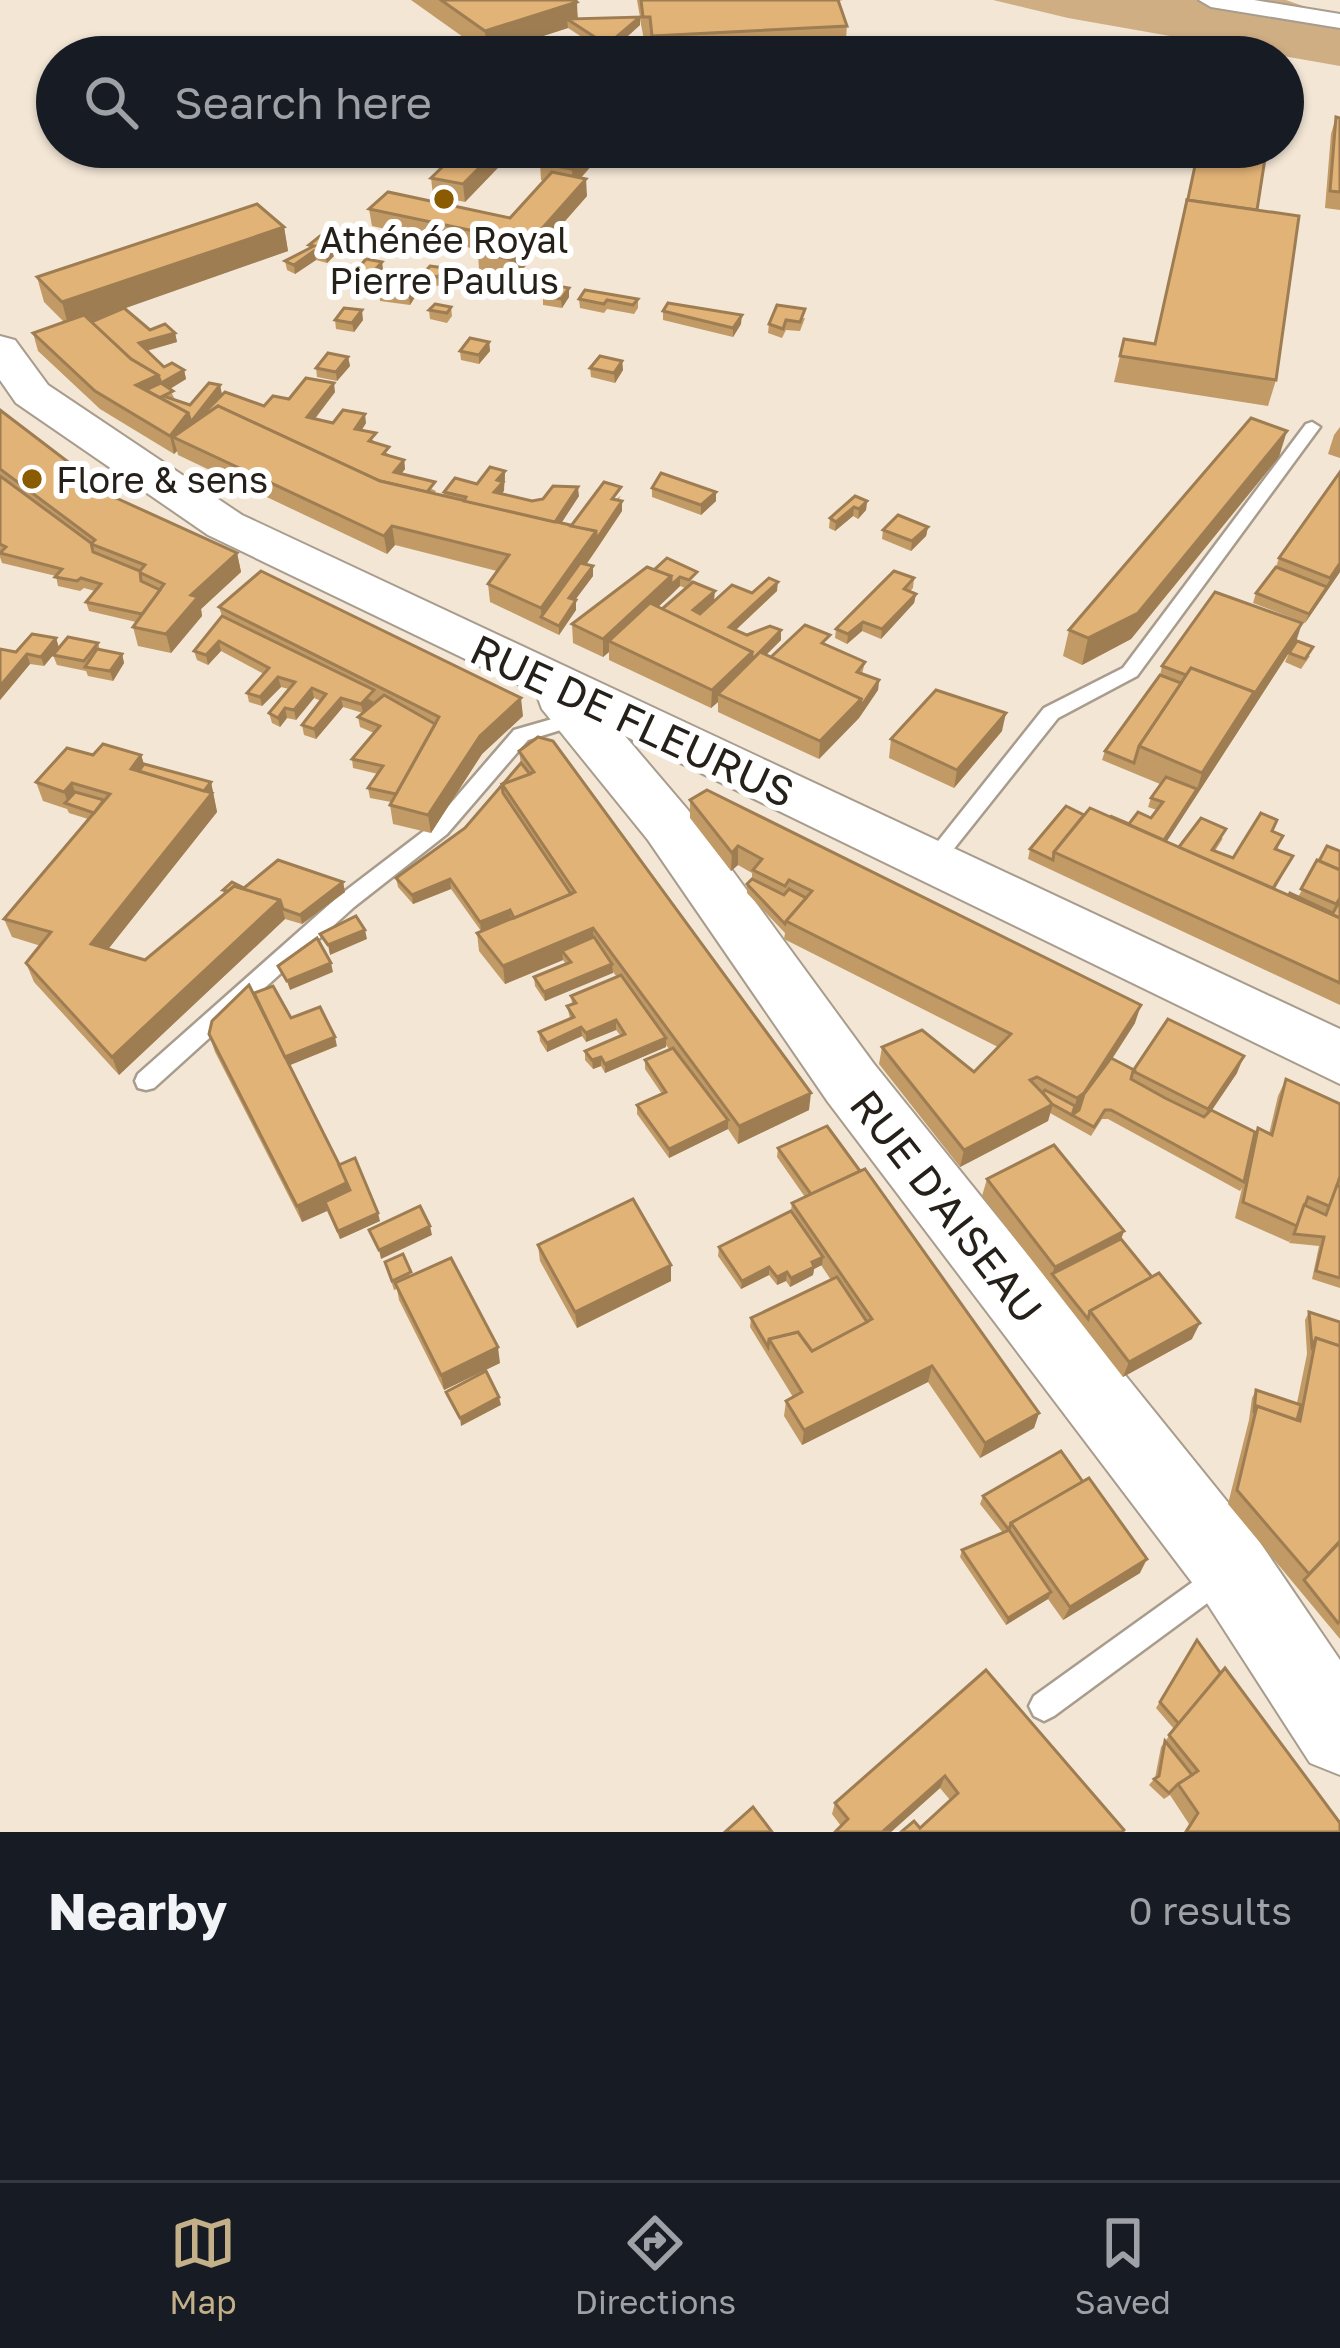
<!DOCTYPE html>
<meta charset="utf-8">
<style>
body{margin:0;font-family:"Golos Text",sans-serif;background:#20242c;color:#f1f3f6}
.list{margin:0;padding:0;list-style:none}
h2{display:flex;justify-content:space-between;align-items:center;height:156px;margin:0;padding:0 48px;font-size:51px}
h2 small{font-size:39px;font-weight:400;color:#9ea1a6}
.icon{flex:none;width:66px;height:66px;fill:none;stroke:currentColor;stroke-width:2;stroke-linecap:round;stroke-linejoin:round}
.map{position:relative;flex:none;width:1340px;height:1832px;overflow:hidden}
.search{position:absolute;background:#171b24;box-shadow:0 3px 9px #0004;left:36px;right:36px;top:36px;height:132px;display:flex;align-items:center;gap:30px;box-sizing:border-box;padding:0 42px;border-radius:66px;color:#9ea1a6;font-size:45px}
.sheet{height:348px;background:#171b24}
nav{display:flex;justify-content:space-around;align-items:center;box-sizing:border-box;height:168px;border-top:3px solid #363941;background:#171b24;font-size:33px;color:#9ea1a6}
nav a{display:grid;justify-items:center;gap:6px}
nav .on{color:#c3af88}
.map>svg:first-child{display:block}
.green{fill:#d0ae84}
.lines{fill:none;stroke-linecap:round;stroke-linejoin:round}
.lane-casing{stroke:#a89c8d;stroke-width:5}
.street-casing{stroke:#a89c8d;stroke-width:4}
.secondary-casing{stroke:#a89c8d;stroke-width:4}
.lane{fill:#fff;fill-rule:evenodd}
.street{fill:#fff;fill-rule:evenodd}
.secondary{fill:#fff;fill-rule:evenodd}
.wall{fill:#c29a65;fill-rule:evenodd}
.shaded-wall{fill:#9e7d53}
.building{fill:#e2b376;stroke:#9e7d53;stroke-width:3}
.poi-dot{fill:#8b5b01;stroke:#fff;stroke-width:4.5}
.labels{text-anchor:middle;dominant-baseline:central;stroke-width:12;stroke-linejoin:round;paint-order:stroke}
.far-poi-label{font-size:36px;fill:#25201a;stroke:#fff}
.street-label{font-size:42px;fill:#25201a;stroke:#fff}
</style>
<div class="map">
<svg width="1340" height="1832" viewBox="0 0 1340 1832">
<rect width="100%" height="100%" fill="#f3e6d5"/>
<path class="green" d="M993,0H1286L1340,19V66L1068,18Z"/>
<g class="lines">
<defs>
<g id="lane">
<path d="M1312,422L1320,427L1137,676L1058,718L941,865H927L924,860L927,855L1044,708L1123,668L1306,424Z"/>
<path d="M580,711L589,717L587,722L528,740L447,834L354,907L154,1088L146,1090L138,1088L135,1081L138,1074L340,895L433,824L514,730Z"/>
<path d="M1222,1561L1232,1565L1236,1575L1232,1585L1054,1716L1044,1721L1034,1716L1029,1706L1034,1696Z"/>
</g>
<path id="street" d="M1199,0H1254L1340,14V28L1211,7Z"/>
<path id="secondary" d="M0,336L15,340L48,385L242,515L1340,1029V1084L625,736L688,810L874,1064L1259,1541L1340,1660V1775L1310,1763L1203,1597L828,1102L648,840L542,709L536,693L208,535L16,403L0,380Z"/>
</defs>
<use href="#lane" class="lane-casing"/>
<use href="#street" class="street-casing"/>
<use href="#secondary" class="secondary-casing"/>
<use href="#lane" class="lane"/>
<use href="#street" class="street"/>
<use href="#secondary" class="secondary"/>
</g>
<g class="wall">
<path d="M411,0H575L578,19L640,17L637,0H843L839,1L847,26L845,50L698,57H652L650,40H644L640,19V25L608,54L568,28L487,54Z"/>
<path d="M1336,117L1340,118V210L1325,208L1331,134Z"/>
<path d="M555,147H608L581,178L587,196L515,278L479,270L478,252L480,250L372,226L369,209L510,218L545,181L541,180L540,163Z"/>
<path d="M513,152L465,202L433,195L431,178Z"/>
<path d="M1257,210L1276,380L1268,406L1114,382L1124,339L1155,344Z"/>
<path d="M284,227L288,251L124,308L150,330L175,333L177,342L147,351L164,367L184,370L186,379L170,389L175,400L190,405L220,385L222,395L264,406L289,399L335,392L315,419L333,423H366L362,430L390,456L404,460L405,469L401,474L436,491L434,494L444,496V492L477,484L505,471V480L502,494L532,501L579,496L561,523L571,526L621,496L618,500L622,501V511L586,565L593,576L575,600L576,610L559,635L490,602L488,584L497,571L395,545L387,554L178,455L177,451L174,454L100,409L38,351L33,333L64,322L44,302L37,277Z"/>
<path d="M309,245L341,249L327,263L316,260L295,274L287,270L285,261L310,248Z"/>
<path d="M382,262L383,271L373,282L357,280L356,271Z"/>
<path d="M393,270L445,278L439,286L424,283L410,305L380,301L379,292Z"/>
<path d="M569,288V297L562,308L543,305V295Z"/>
<path d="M579,299H638V308L634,314L607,309L604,313L580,308Z"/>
<path d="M451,307L452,316L447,323L430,319L429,310Z"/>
<path d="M663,311L741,324L733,337L663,320Z"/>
<path d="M805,318L800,331L786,330L782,338L768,333L769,324Z"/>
<path d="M335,320H363L354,332L336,329Z"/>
<path d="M489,342L490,351L479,364L461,360L460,351Z"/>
<path d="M348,357L350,366L337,381L317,377L316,368Z"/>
<path d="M622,361L623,370L615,383L591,377L590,368Z"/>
<path d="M0,410L114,497L237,553L241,572L201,609L202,616L171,653L138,646L133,627L136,622L89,611L86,602L95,591L84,588L80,591L58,586L56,576L2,563L0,557Z"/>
<path d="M1340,427V458L1328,454L1334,435Z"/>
<path d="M1279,457L1131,639L1082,665L1063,656L1069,630Z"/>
<path d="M1340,472V572L1305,623L1253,603L1256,593L1276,567L1279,558Z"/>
<path d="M652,488L716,492V501L701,515L652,497Z"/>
<path d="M867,501L866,510L858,519L853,516L835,531L829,528L830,518Z"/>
<path d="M928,527L926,536L911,551L882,539L883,530Z"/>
<path d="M647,567L697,582L695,583L714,601L752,593L777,591L736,630L747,635L781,630V640L766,655L771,657L828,645L865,662L862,674L879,680L878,690L859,718L819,759L718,712V702L711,708L609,660V652L603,657L573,643L572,624ZM680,586L685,588L662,609L658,607Z"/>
<path d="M914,578L913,588L910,591L916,594L914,603L881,639L862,631L847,644L835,638L836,629Z"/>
<path d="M219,607L523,716L482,754L431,833L393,824L390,805L391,802L370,798L368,788L378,774L353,768L352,759L374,733L360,727L358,717L363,713L343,707L316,739L304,735L302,725L321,701L314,698L296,720L287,718L280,727L272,723L269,713L289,689L281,687L262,706L249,702L247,693L264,674L221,651L208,665L197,660L194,651L222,616Z"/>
<path d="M56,638L59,648L44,666L30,664L0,700V649L16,652Z"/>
<path d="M1296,642L1167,841L1179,847L1223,838L1215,851L1233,858L1273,832L1283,836L1277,850L1293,856L1275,889L1289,895L1298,897L1319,861L1340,851V1005L1028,859L1030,849L1084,815L1129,824L1151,818L1157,810L1148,807L1151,798L1160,784L1102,760L1105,751L1160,675L1162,666Z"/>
<path d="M98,643L100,650L122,654L124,663L113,681L88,676L86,671L57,665L53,655Z"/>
<path d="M1289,653L1310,656L1301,669L1285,662Z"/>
<path d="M1002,731L954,788L889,758L891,739Z"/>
<path d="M519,751L809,1110L738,1144L728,1129L669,1158L637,1114V1105L662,1094L645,1069V1060L670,1050L666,1045V1047L605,1073L601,1066L593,1069L585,1060V1051L621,1036L616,1030L586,1042L582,1036L547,1052L540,1041L539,1032L570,1018L567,1006L572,1004L571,996L617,977L613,972L545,1001L535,986L534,977L566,964L563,960L505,984L479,951L477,933L481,931L451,889L413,904L398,887L396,878L465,828L521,764Z"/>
<path d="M93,755H141L144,764L211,782L217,812L108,949L145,960L224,894L223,890L343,882L345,892L302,924L285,919L119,1075L34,982L26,963L41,946L12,937L4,919L88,819L69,813L67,809L43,801L36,782Z"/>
<path d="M690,800L1135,1023L1112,1059L1134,1070L1237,1073L1212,1110L1254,1137L1258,1128L1269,1134L1278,1096L1286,1079L1340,1104V1288L1312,1279L1319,1246L1289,1243L1291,1239L1289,1242L1235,1218L1242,1188L1240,1191L1108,1119H1102L1091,1136L1050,1113L1048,1121L960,1167L879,1064L882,1047L974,1072L998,1047L784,939L785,933L747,893V884L752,879V873L738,865L731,871L690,818Z"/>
<path d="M254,993L337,1046L289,1065L339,1165L380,1221L340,1239L327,1211L302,1222L215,1052L209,1034Z"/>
<path d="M778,1148L1039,1413L1034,1428L980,1458L928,1382L802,1445L784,1416L786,1401L793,1397L750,1327L751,1318L831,1280L821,1265L814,1269L813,1275L790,1287L786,1281L777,1285L769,1275L741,1289L718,1256L719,1247L791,1211L792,1203L805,1197L777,1157Z"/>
<path d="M987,1179L1124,1231L1121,1239L1192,1339L1123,1377L982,1196Z"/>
<path d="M538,1245L671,1281L577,1328L540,1261Z"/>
<path d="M385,1262L412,1276L500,1363L444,1390L399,1300L397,1289L394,1290Z"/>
<path d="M1309,1312L1340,1322V1639L1228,1504L1249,1420L1252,1398L1256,1390L1297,1403L1307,1354L1305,1320Z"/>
<path d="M983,1496L1140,1573L1063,1620L1048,1599L1006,1625L960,1557L962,1550L1003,1533L980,1504Z"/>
<path d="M1197,1640L1221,1674L1340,1832H1184L1189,1824L1170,1795L1164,1799L1149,1785L1155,1778L1161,1747L1174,1729L1156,1708Z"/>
<path d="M986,1670L1124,1830L920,1828L950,1800L940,1788L891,1832H835L841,1826L832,1814L835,1803Z"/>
</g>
<g class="shaded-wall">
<path d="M577,2L578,25L567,19L568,28L487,54L485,31Z"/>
<path d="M640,17V25L608,54L607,45Z"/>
<path d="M500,147H513V152L465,202L463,184Z"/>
<path d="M592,147H608L573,186L572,169Z"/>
<path d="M586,179L587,196L515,278L514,260Z"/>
<path d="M284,227L288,251L69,328L62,302Z"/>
<path d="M340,240L341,249L327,263L325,254Z"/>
<path d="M314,251L316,260L295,274L294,265Z"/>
<path d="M382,262L383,271L373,282L372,273Z"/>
<path d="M444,268L445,278L439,286L438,277Z"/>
<path d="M423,274L424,283L410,305L409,296Z"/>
<path d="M569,288V297L562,308L561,299Z"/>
<path d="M362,310L363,320L354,332L352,323Z"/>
<path d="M742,315L741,324L733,337V328Z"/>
<path d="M175,333L177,342L141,352L139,343Z"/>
<path d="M489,342L490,351L479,364V355Z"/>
<path d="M348,357L350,366L337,381L336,372Z"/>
<path d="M622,361L623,370L615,383L614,373Z"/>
<path d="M184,370L186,379L163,393L161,383Z"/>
<path d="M158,375L163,393L149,400L136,385Z"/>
<path d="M334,383L335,392L309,426L307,417Z"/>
<path d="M220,385L222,395L193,431L191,422Z"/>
<path d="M188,413L193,431L173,437L177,451L174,454L170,436Z"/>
<path d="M365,414L366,423L356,438L355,429Z"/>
<path d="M1287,431L1279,457L1131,639L1082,665L1088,638Z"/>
<path d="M404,460L405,469L395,482L394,472Z"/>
<path d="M505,471L504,491L495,501L494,492L497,480Z"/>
<path d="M578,487L579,496L551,539L550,529Z"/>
<path d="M716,492V501L701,515V505Z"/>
<path d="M622,501V511L596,550L547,620L541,617L542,627L541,608L596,531Z"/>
<path d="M867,501L866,510L858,519L859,509Z"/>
<path d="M854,507L853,516L835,531L836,522Z"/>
<path d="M392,526L395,545L387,554L384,536Z"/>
<path d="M928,527L926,536L911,551L912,541Z"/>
<path d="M237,553L241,572L201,609L202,616L171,653L166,634L191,595Z"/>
<path d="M1340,563V572L1305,623L1309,614Z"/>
<path d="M593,566V576L569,608V598Z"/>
<path d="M671,576V595L617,645L609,641V652L603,657V639Z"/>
<path d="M680,577V586L671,595V585Z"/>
<path d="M778,582L777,591L729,636V627Z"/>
<path d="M715,591L714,601L693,620V610Z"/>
<path d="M916,594L914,603L881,639L882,629Z"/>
<path d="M576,600V610L559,635V626Z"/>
<path d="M863,622L862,631L847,644L848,634Z"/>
<path d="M1302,623L1296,642L1156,858L1159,848L1197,789L1202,773L1254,692Z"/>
<path d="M781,630V640L751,670L718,694V702L711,708L712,690L752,652Z"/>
<path d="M56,638L59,648L44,666L41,657Z"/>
<path d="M219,641L221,651L208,665L206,655Z"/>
<path d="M27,654L30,664L0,700V686Z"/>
<path d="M122,654L124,663L113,681L110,671Z"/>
<path d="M278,677L281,687L262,706L260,697Z"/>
<path d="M879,680L878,690L859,718L819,759L820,741Z"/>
<path d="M312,688L314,698L296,720L294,710Z"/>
<path d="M341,698L343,707L316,739L314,729Z"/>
<path d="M367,698L374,702L363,713L361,704Z"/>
<path d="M521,698L523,716L482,754L431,833L428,815L480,736Z"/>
<path d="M285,708L287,718L280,727L278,718Z"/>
<path d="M1006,713L1002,731L954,788L957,770Z"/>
<path d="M141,755L147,774L131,769Z"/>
<path d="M211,782L217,812L98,962L91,944Z"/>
<path d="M72,783L78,801L69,805L64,792Z"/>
<path d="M738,846V865L731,871L732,853Z"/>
<path d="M450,879L451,889L413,904L412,895Z"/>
<path d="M343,882L345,892L302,924L300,915Z"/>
<path d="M280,900L285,919L119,1075L112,1057Z"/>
<path d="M510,910L511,920L481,931L480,922Z"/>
<path d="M593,928L594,946L562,951L563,960L505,984L503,966Z"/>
<path d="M365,930L367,939L330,955L328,945Z"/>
<path d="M331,963L333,972L290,990L287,981Z"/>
<path d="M612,964L613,973L545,1001L544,992Z"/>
<path d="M1141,1005L1135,1023L1079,1110L1072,1115L1077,1098Z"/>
<path d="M616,1020V1030L586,1042V1033Z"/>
<path d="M581,1027L582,1036L547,1052V1043Z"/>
<path d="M335,1037L337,1046L288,1066L285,1057Z"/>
<path d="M666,1038V1047L605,1073V1064Z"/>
<path d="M1244,1056L1237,1073L1201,1126L1208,1109Z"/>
<path d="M601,1057V1066L593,1069L592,1060Z"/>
<path d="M811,1093L809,1110L738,1144L739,1126Z"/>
<path d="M1053,1104L1048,1121L960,1167L964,1150Z"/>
<path d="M728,1120V1129L669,1158V1149Z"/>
<path d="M348,1182L352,1199L325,1202L327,1211L302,1222L297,1206Z"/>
<path d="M378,1213L380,1221L340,1239L338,1231Z"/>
<path d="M430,1226L432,1235L381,1259L379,1250Z"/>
<path d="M1124,1231L1118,1247L1052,1274L1055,1267Z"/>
<path d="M823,1257L822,1265L814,1269L813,1275L790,1287L791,1278Z"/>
<path d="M671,1265V1281L577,1328L575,1312Z"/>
<path d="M769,1267V1275L741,1289L742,1281Z"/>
<path d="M787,1272L786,1281L777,1285V1277Z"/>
<path d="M1200,1323L1192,1339L1123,1377L1129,1362Z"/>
<path d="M498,1347L500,1363L444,1390L441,1375Z"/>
<path d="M932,1366L928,1382L802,1445L804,1430Z"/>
<path d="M499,1397L501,1405L461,1426L460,1418Z"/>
<path d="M1039,1413L1034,1428L980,1458L985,1443Z"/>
<path d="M1147,1559L1140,1573L1063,1620L1070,1607Z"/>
<path d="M1051,1592L1048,1599L1006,1625L1008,1618Z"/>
<path d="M945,1776L940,1788L891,1832H882Z"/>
</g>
<g class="building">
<path d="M441,0H575L577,2L485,31Z"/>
<path d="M641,0H838L847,26L652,36L650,17H643Z"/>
<path d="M640,17L607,45L567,19Z"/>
<path d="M1336,117L1340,118V192L1330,191Z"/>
<path d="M463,147H500L463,184L431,178Z"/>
<path d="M555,147H592L572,169L540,163Z"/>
<path d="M1199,147H1231L1266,152L1257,210L1187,200L1186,208Z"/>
<path d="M552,172L586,179L514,260L478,252L493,235L369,209L388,192L510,218Z"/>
<path d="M1187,200L1299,216L1276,380L1120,356L1124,339L1155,344Z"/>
<path d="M257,204L284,227L62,302L37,277Z"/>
<path d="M320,236L340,240L325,254L314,251L294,265L285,261L314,246L309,245Z"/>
<path d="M366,259L382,262L372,273L356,271Z"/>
<path d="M430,266L444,268L438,277L423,274Z"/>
<path d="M393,270L423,274L409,296L379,292Z"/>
<path d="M552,285L569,288L561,299L543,295Z"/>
<path d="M585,290L638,299L633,305L607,300L604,304L579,299Z"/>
<path d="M668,303L742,315L733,328L663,311Z"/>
<path d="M435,304L451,307L447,313L429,310Z"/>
<path d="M777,305L805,309L800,322L786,320L783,329L769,324Z"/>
<path d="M124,308L150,330L165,324L175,333L139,343L164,367L172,363L184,370L161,383L173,391L163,396L190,405L209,383L220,385L191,422L188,413L146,390L161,383L158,375L131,359L91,322Z"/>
<path d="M344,308L362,310L352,323L335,320Z"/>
<path d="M84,315L131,359L158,375L136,385L188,413L170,436L95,391L33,333Z"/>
<path d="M470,338L489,342L479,355L460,351Z"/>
<path d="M328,353L348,357L336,372L316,368Z"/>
<path d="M600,356L622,361L614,373L590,368Z"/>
<path d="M306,378L334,383L307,417L333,423L343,410L365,414L355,429L376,433L369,441L389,447L383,454L404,460L394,472L435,482L427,492L380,481L218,406L209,412L206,411L225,392L264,406L273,396L289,399Z"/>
<path d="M218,406L380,481L596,531L541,608L488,584L509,555L392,526L384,536L173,437Z"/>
<path d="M0,410L114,497L237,553L191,595L198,597L166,634L133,627L164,584L139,572L145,565L91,544L95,540L0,469Z"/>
<path d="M1251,418L1287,431L1138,613L1088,638L1069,630Z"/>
<path d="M490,467L505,471L497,480L503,482L494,492L532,501L543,499L553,486L578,487L555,522L464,501L466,497L444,492L455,478L477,484Z"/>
<path d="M1340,472V563L1330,578L1279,558Z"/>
<path d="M661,473L716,492L701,505L652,488Z"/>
<path d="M0,476L91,543L93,552L140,571L141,581L160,590L142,614L86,602L101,584L81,578L77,581L55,577L62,569L0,553L6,547L0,544Z"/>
<path d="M604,482L621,487L612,499L622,501L596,540V531L571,526Z"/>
<path d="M855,496L867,501L859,509L854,507L836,522L830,518Z"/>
<path d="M898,515L928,527L912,541L883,530Z"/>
<path d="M667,558L697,572L689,580L680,577L671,585V576L654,570Z"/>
<path d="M580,563L593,566L569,598L576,600L559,626L541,617Z"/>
<path d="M647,567L671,576L603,639L572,624Z"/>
<path d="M1276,567L1327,587L1309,614L1256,593Z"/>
<path d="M261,571L521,698L480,736L428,815L390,805L439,717L219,607Z"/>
<path d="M894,571L914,578L904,589L916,594L882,629L863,622L848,634L836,629Z"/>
<path d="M769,578L778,582L729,627L747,635L770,626L781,630L752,660V652L662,609L693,582L715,591L693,610L700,614L732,585L752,593Z"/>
<path d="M1215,592L1302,623L1251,699L1254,692L1191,668L1186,675L1162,666Z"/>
<path d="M650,603L752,652L712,690L609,641Z"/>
<path d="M222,616L374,690L361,704L341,698L314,729L302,725L326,694L312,688L294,710L285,708L278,718L269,713L295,682L278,677L260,697L247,693L269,668L219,641L206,655L194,651Z"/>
<path d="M805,625L830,635L822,643L865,662L857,672L879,680L860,708L861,699L771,657Z"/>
<path d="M32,634L56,638L41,657L27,654L0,686V649L16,652Z"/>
<path d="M68,637L98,643L84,661L53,655Z"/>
<path d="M1297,641L1313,647L1305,659L1289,653Z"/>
<path d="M97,649L122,654L110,671L85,667Z"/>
<path d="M760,652L861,699L820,741L718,694Z"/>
<path d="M1191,668L1254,692L1202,773L1139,746Z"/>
<path d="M1160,675L1181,683L1139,746L1134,763L1105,751Z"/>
<path d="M936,690L1006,713L957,770L891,739Z"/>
<path d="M384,695L435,724L396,794L368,788L383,766L352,759L380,726L358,717Z"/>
<path d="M538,737L553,741L811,1093L739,1126L593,928L503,966L477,933L575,892L502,784L534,772L519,751Z"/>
<path d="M103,744L141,755L131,769L212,793L91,944L145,960L234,886L280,900L112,1057L26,963L51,932L4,919L110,794L72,783L64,792L36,782L67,748L93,755Z"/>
<path d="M521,763L530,774L503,784Z"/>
<path d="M144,764L211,782L204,791L139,771Z"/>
<path d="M1166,777L1197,789L1164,840L1110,816L1129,824L1138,812L1151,818L1163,802L1151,798Z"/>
<path d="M502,785L503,793L571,894L514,918L510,910L480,922L450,879L412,895L396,878L465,828Z"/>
<path d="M707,790L1141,1005L1084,1093L1077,1098L1037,1077L1030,1080L1053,1104L964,1150L882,1047L922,1030L974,1072L1011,1034L786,921L812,891L789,880L785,886L753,870L762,859L738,846L732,853L690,800Z"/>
<path d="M75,792L104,800L94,813L65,803Z"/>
<path d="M1066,806L1084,815L1054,852L1053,860L1030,849Z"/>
<path d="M1090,808L1340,918V983L1054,852Z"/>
<path d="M1261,813L1277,820L1272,831L1283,836L1275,849L1293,856L1273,888L1179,847L1201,818L1226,829L1212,850L1233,858Z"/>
<path d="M1327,846L1340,851V870L1319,861Z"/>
<path d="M278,860L343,882L300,915L283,909L280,900L234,886L228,891L223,890L232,882L244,888Z"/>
<path d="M1317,860L1340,870V898L1336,904L1301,889Z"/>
<path d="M752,879L784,895L789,889L806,898L786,921L785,924L747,884Z"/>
<path d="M1290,893L1333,913L1340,900V918L1289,895Z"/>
<path d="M356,916L365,930L328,945L320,934Z"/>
<path d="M594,937L612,964L544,992L534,977L571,962L562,951Z"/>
<path d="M317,938L331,963L287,981L278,966Z"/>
<path d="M621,975L666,1038L605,1064L601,1057L592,1060L585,1051L625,1034L616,1020L586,1033L581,1027L547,1043L539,1032L574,1017L567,1006L576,1003L571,996Z"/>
<path d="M249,985L348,1182L297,1206L209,1034L212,1021Z"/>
<path d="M273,986L291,1018L320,1007L335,1037L285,1057L254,993Z"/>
<path d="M1168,1019L1244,1056L1208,1109L1133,1071Z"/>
<path d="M673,1048L728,1120L669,1149L637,1105L666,1092L645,1060Z"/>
<path d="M1111,1058L1136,1071H1133L1131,1079L1165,1098L1204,1117L1211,1110L1255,1132L1244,1182L1111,1110H1105L1094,1127L1072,1115L1079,1110L1084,1094Z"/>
<path d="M1286,1079L1340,1104V1176L1331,1207L1308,1197L1297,1226L1243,1202L1258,1128L1272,1135Z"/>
<path d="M1045,1090L1075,1106L1072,1115L1052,1104L1043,1093Z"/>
<path d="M827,1126L860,1171L811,1194L778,1148Z"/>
<path d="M1054,1145L1124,1231L1055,1267L987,1179Z"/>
<path d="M355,1158L378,1213L338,1231L325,1202L350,1190L339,1165Z"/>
<path d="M865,1169L1039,1413L985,1443L932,1366L804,1430L786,1401L802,1392L769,1339L798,1332L812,1351L872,1319L792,1203Z"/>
<path d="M1337,1185L1340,1187V1278L1316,1271L1324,1237L1294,1234L1304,1205L1326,1215Z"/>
<path d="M633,1199L671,1265L575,1312L538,1245Z"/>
<path d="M420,1206L430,1226L379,1250L369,1230Z"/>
<path d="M791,1211L823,1257L812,1262L814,1267L791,1278L787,1272L777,1277L769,1267L742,1281L719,1247Z"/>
<path d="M1121,1239L1152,1277L1090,1311L1088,1319L1052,1274Z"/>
<path d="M403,1254L411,1272L392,1281L385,1262Z"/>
<path d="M451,1258L498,1347L441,1375L395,1283Z"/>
<path d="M1159,1273L1200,1323L1129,1362L1090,1311Z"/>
<path d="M837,1277L867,1322L812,1351L798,1332L769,1339L768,1347L751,1318Z"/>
<path d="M1309,1312L1340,1322V1346L1316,1338L1312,1346Z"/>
<path d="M1316,1338L1340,1346V1541L1309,1574L1237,1490L1257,1406L1300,1421Z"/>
<path d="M486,1371L499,1397L460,1418L446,1392Z"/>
<path d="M1256,1390L1301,1405L1297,1420L1257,1406L1254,1413Z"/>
<path d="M1061,1451L1083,1482L1011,1523L1009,1530L983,1496Z"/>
<path d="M1089,1478L1147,1559L1070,1607L1011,1523Z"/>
<path d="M1009,1530L1051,1592L1008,1618L962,1550Z"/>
<path d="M1340,1542V1621L1338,1623L1304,1580Z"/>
<path d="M1197,1640L1221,1674L1179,1724L1160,1702Z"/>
<path d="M1225,1668L1340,1823V1832H1186L1198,1813L1178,1784L1198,1771L1169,1735Z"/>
<path d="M986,1670L1124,1830L1122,1832H901L914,1821L920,1828L958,1793L945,1776L882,1832H835L848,1819L835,1803Z"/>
<path d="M1165,1741L1192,1775L1178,1784L1169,1793L1154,1779L1159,1776Z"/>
<path d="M753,1807L772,1832H725Z"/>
</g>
<g class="poi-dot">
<circle cx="444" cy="199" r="12"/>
<circle cx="32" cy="479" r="12"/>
</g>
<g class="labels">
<g class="far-poi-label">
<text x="444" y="239">Athénée Royal<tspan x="444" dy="41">Pierre Paulus</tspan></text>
<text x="56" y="479" text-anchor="start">Flore &amp; sens</text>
</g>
<g class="street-label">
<text transform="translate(633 720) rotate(25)">RUE DE FLEURUS</text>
<text transform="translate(947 1206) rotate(52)">RUE D'AISEAU</text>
</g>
</g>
</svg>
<div class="search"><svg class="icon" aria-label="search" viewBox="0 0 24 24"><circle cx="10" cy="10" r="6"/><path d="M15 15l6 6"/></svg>Search here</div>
</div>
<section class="sheet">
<h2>Nearby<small>0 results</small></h2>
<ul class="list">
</ul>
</section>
<nav>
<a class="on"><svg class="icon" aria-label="map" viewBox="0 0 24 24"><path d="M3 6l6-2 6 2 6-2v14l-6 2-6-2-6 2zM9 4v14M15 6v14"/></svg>Map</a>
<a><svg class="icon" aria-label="directions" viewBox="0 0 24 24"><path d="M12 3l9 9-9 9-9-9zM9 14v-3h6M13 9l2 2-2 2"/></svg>Directions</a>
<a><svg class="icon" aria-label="saved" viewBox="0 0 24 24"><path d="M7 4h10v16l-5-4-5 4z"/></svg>Saved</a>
</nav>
